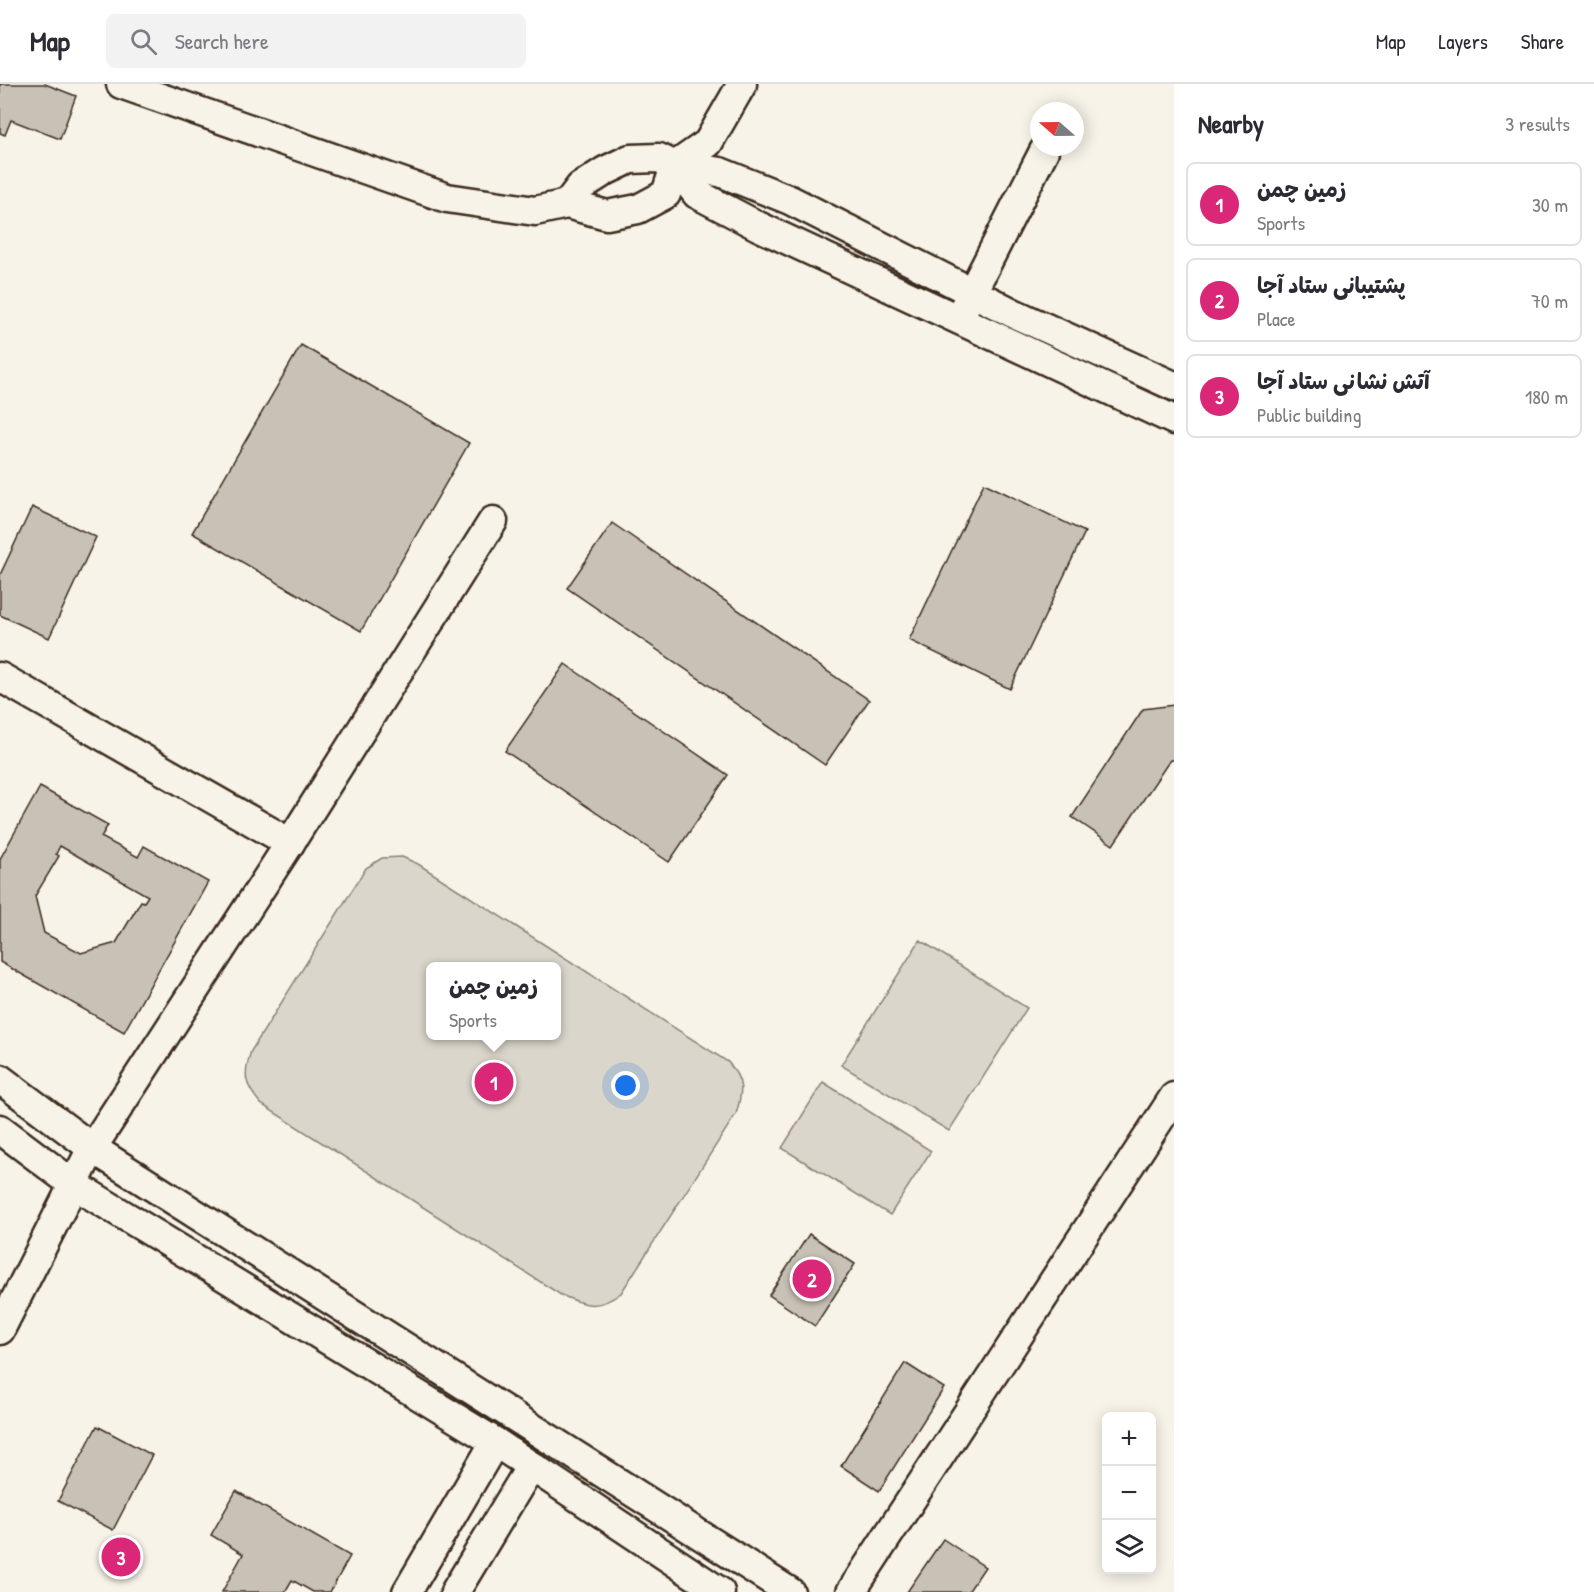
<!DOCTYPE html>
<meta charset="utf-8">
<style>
body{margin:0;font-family:"Patrick Hand","Playpen Sans Arabic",sans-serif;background:#f2f2f3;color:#2b2b33}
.controls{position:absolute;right:18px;bottom:18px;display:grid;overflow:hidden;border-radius:9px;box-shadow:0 3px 15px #0003}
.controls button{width:54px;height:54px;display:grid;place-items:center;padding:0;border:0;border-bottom:2px solid #e1e1e2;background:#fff;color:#2b2b33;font:30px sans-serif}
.compass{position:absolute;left:1030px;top:18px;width:54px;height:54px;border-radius:50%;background:#fff;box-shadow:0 3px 15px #0003;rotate:290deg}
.you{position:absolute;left:626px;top:1002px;width:21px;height:21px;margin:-15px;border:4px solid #fff;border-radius:50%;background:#1a73e8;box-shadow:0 0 0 9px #1a73e833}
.badge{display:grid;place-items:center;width:39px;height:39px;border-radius:50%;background:#db2777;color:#fff;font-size:20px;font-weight:700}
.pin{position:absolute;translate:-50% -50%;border:3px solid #fff;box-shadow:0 2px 6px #0006}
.popup{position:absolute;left:426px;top:878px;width:135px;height:78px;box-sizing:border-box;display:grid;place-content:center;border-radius:9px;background:#fff;filter:drop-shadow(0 2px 4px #0005);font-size:20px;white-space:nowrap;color:#7c7c81}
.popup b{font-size:22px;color:#2b2b33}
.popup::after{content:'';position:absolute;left:50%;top:100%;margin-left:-12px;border:12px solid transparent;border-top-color:#fff}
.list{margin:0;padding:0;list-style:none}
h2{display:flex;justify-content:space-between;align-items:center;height:78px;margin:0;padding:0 24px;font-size:26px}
h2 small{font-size:20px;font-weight:400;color:#7c7c81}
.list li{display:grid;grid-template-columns:39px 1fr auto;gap:18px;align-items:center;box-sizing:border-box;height:84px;margin:0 12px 12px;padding:0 12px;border:2px solid #e1e1e2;border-radius:9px}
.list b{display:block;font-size:22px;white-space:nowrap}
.list p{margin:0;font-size:20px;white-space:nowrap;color:#7c7c81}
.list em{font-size:20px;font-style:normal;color:#7c7c81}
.icon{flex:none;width:33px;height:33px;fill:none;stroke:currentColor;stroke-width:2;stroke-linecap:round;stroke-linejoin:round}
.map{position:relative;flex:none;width:1174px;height:1508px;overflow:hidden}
header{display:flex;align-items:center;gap:36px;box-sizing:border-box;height:84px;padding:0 30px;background:#fff;border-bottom:2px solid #e1e1e2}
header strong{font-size:28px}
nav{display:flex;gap:33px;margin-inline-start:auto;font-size:21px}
.search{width:420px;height:54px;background:#f2f2f3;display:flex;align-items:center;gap:15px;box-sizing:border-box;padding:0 21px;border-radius:9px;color:#7c7c81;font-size:22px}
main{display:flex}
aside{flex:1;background:#fff}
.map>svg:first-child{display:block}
.green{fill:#dbd6cb;stroke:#8b8074;stroke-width:1.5;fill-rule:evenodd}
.building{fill:#c8c1b6;stroke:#3b2a1e;stroke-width:1.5;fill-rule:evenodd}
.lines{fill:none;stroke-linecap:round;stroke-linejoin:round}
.minor-casing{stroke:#3b2a1e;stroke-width:33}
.minor{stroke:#f7f3e8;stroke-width:28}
</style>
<header>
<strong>Map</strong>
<div class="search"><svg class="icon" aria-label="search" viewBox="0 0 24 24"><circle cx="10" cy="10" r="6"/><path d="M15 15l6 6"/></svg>Search here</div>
<nav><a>Map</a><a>Layers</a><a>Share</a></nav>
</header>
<main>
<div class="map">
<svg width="1174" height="1508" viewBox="0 0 1174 1508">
<rect width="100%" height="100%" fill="#f7f3e8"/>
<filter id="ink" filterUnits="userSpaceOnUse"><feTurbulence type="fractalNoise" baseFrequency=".0167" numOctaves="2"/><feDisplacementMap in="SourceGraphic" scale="12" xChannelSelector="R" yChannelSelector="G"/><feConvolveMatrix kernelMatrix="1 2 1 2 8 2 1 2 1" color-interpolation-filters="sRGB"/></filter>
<g filter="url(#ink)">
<g class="green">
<path d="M402,773L418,780L728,978C744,997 743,1007 736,1030L621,1209C598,1226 586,1222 561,1211L261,1020C244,1000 243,992 251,967L366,784L382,774ZM557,882V952H431V882Z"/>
<path d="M920,856L1027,924L949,1047L841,981Z"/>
<path d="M823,998L931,1067L890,1131L782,1064Z"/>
</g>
<g class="building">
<path d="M0,0H45L76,12L60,55L11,36L5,51L0,49Z"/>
<path d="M301,261L469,359L361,547L192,449Z"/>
<path d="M984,399L1085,448L1010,605L909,556Z"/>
<path d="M32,423L96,453L49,554L0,531V491Z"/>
<path d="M612,439L869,616L825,681L567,504Z"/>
<path d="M565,580L728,691L669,778L505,667Z"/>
<path d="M1174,621V676H1170L1113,761L1072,733L1143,625Z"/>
<path d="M40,703L108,741L101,753L138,773L144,762L208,798L124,948L0,878V775ZM60,762L148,812L144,818L141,817L116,859L81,869L44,849L35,812L59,772L56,770Z"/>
<path d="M809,1150L855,1180L815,1242L769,1211Z"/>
<path d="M905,1279L944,1304L879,1407L841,1382Z"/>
<path d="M97,1342L152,1371L113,1446L58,1417Z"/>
<path d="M236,1407L350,1472L330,1508H313L292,1496L285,1508H222L243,1470L211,1451Z"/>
<path d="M943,1455L985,1483L968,1508H907Z"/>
</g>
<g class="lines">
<defs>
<g id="minor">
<path d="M121,0L447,114L535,127L567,120L607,131L638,125L666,110L675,82L708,59L742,0"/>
<path d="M675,82L697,110L758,142L1174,336"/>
<path d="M567,120L580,103L605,87L630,75L659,74L675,82L720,88L790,116L1013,229L1174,302"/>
<path d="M963,226L1044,67"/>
<path d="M0,593L290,759"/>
<path d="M0,995L92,1064L790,1508"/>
<path d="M0,1045L73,1100L495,1358L720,1508"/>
<path d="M0,1246L92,1064L290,759L493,437"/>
<path d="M407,1508L495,1358"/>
<path d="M455,1508L531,1382"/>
<path d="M851,1508L1174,1013"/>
</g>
</defs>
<use href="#minor" class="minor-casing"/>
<use href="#minor" class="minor"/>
</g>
</g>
</svg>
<div class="controls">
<button>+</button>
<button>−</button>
<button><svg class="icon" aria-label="layers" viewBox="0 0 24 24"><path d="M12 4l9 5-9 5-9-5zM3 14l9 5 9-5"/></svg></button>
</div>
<svg class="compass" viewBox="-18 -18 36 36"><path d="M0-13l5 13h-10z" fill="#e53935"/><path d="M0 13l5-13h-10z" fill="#7c7c81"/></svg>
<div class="you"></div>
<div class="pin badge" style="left:494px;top:998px">1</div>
<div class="popup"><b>زمین چمن</b>Sports</div>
<div class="pin badge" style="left:812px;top:1195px">2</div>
<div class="pin badge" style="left:121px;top:1473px">3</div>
</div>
<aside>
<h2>Nearby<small>3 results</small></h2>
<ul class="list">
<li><span class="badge">1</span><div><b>زمین چمن</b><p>Sports</p></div><em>30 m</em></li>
<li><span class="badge">2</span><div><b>پشتیبانی ستاد آجا</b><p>Place</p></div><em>70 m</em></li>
<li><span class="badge">3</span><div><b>آتش نشانی ستاد آجا</b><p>Public building</p></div><em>180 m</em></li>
</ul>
</aside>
</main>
